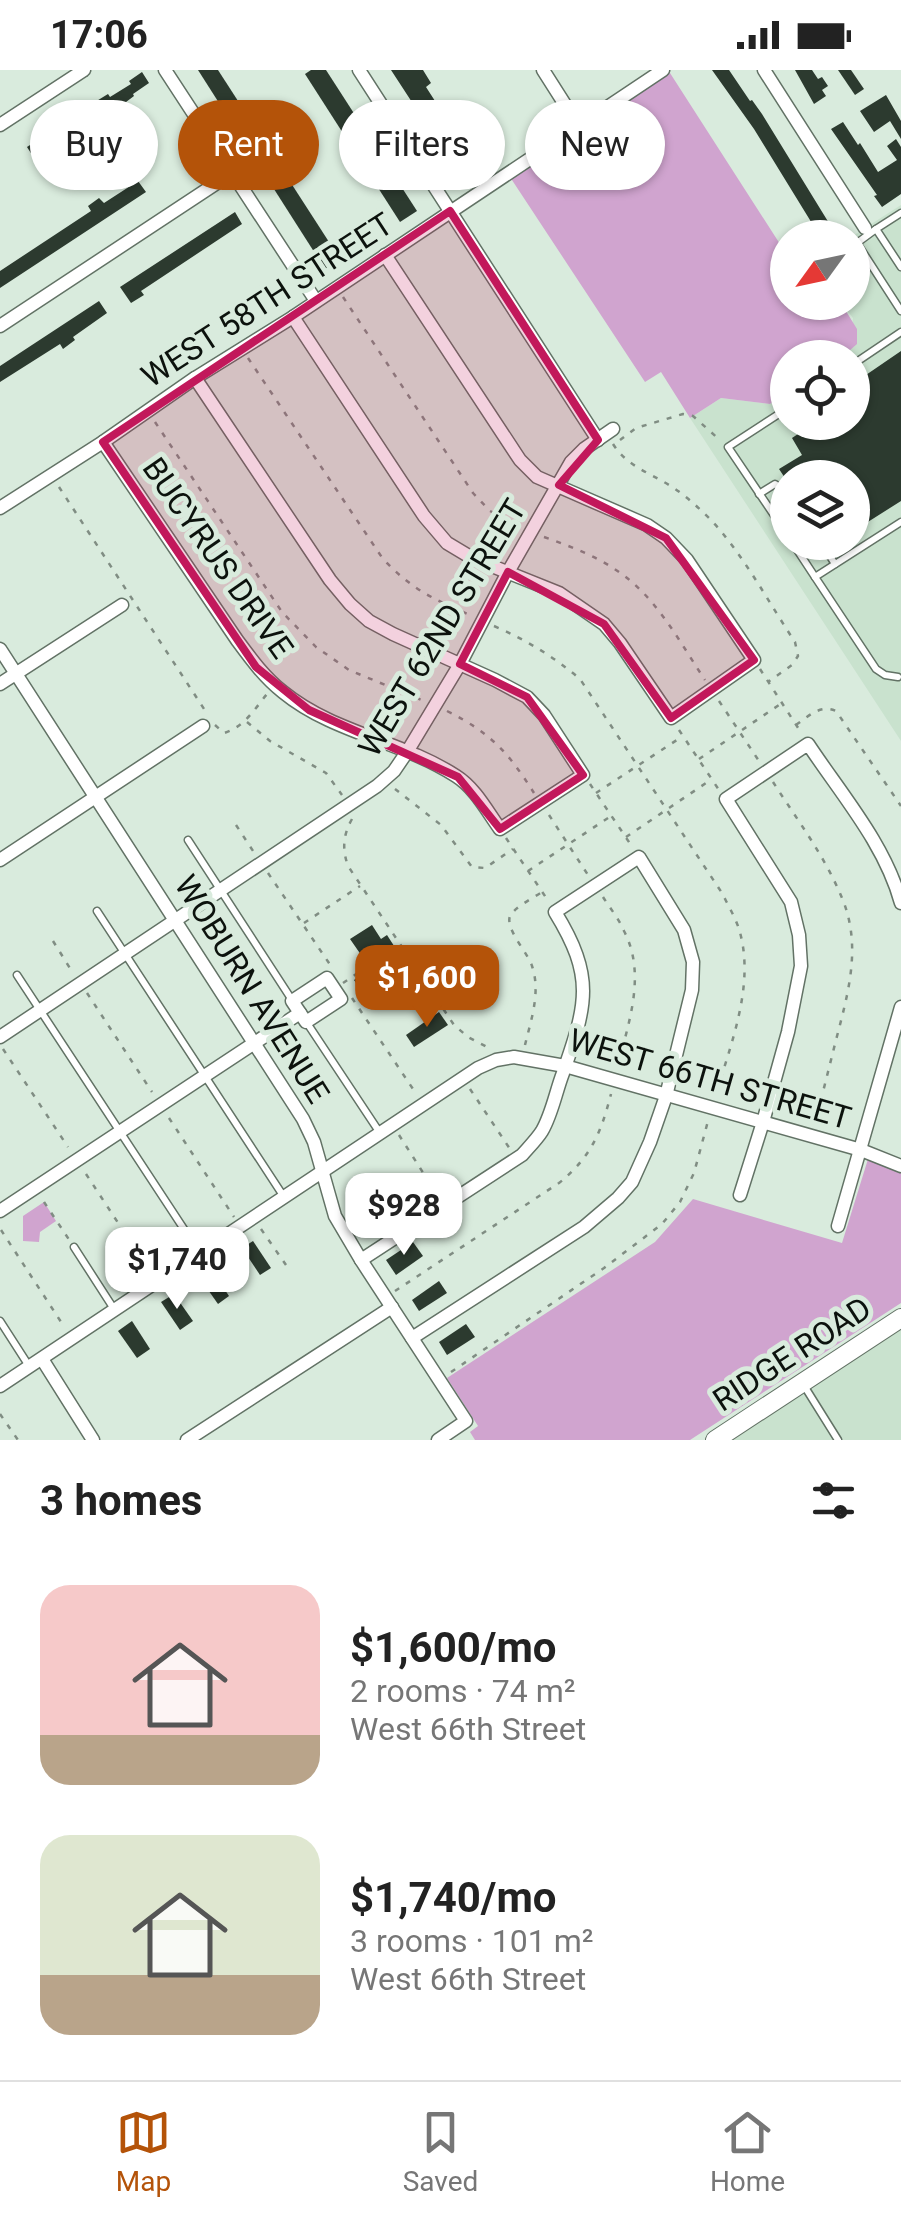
<!DOCTYPE html>
<meta charset="utf-8">
<style>
body{margin:0;font-family:Roboto,sans-serif;background:#f6f6f6;color:#222;height:100vh;display:flex;flex-direction:column;font-size:38px;white-space:nowrap}
*{box-sizing:border-box;margin:0}
p{font-size:32px;color:#767676}
.icon{flex:none;width:55px;height:55px;fill:none;stroke:currentColor;stroke-width:2;stroke-linecap:round;stroke-linejoin:round}
.map{position:relative;height:1370px;overflow:hidden}
.drawer{display:flex;flex-direction:column;background:#fff;flex:1}
.drawer>*{flex:none}
.top-card{position:absolute;left:30px;top:30px;width:842px;height:90px;display:flex;gap:20px}
.needle{width:65px;rotate:237deg}
.controls{position:absolute;left:770px;top:150px;display:grid;gap:20px}
.controls a{display:grid;place-items:center;width:100px;height:100px;border-radius:50%;background:#fff;box-shadow:0 2px 8px #0004;font-size:50px}
.price{position:absolute;translate:-50% -85px;padding:0 22px;border-radius:20px;background:#fff;color:#222;font-size:32px;line-height:65px;filter:drop-shadow(0 2px 5px #0008)}
.price::after{content:'';position:absolute;left:50%;top:60px;width:30px;height:22px;margin-left:-15px;background:inherit;clip-path:polygon(0 0,100% 0,50% 100%)}
.price.selected{background:#b45309;color:#fff}
ul{padding:0;list-style:none}
li{display:flex;align-items:center;gap:30px;height:250px;padding:0 40px}
li span{display:grid;place-items:center;flex:none;width:280px;height:200px;border-radius:30px;color:#555}
li>.icon{margin-inline-start:auto}
span .icon{width:120px;height:120px;fill:#fffc;stroke-width:1}
li b{font-size:42px}
h2{display:flex;justify-content:space-between;align-items:center;height:120px;padding:0 40px;font-size:42px}
.pill{padding:0 35px;border-radius:45px;background:#fff;box-shadow:0 2px 8px #0004;font-size:35px;line-height:90px}
.pill.selected{background:#b45309;color:#fff}
.status{display:flex;justify-content:space-between;align-items:center;height:70px;padding:0 50px;background:#fff;direction:ltr}
.status svg{height:28px;fill:currentColor}
.tabs{display:flex;justify-content:space-around;align-items:center;height:140px;border-top:2px solid #e0e0e0;background:#fff;font-size:28px;color:#767676}
.tabs a{display:grid;justify-items:center;gap:5px}
.tabs .selected{color:#b45309}
.map>svg:first-child{display:block}
.built{fill:#c9e2ce;fill-rule:evenodd}
.green{fill:#d0a4cf}
.building{fill:#2c3a2f}
.lines{fill:none;stroke-linecap:round;stroke-linejoin:round}
.lane-casing{stroke:#627265;stroke-width:9}
.street-casing{stroke:#627265;stroke-width:15}
.secondary-casing{stroke:#627265;stroke-width:20}
.path{stroke:#808d83;stroke-width:2.5;stroke-dasharray:5 8;stroke-linecap:butt}
.lane{stroke:#fff;stroke-width:6}
.street{stroke:#fff;stroke-width:12}
.secondary{stroke:#fff;stroke-width:18}
.marked{fill:#c2185b;fill-opacity:0.2;stroke:#c2185b;stroke-width:8;stroke-linejoin:round}
.labels{text-anchor:middle;stroke-width:10;stroke-linejoin:round;paint-order:stroke}
.street-label{font-size:32px;fill:#0c120d;stroke:#d9ebdd}
</style>
<div class="status"><b>17:06</b><svg viewBox="0 0 49 12"><path d="M0 12V9h3v3zM5 12V6h3v6zM10 12V3h3v9zM15 12V0h3v12zM26 1h20v11H26zM47 4h2v5h-2z"/></svg></div>
<div class="map">
<svg width="901" height="1370" viewBox="0 0 901 1370">
<rect width="100%" height="100%" fill="#d9ebdd"/>
<g class="built">
<path d="M901,135V671L690,348L721,328L770,334L787,322L788,352H852V288L842,287L849,283L853,248L841,233L852,232L851,167ZM788,408H852V472H788Z"/>
<path d="M901,1260V1370H729Z"/>
</g>
<g class="green">
<path d="M670,3L787,185L788,232L841,233L857,259V274L842,287L788,288L787,322L770,334L721,328L690,348L661,302L645,312L510,107Z"/>
<path d="M868,1089L899,1103L901,1098V1233L690,1370H475L470,1362L478,1356L447,1308L655,1172L693,1129L842,1173Z"/>
<path d="M44,1132L56,1151L40,1162L39,1172L23,1171V1146Z"/>
</g>
<g class="building">
<path d="M198,0H218L340,189L325,199Z"/>
<path d="M311,0H326L417,141L400,152L305,4Z"/>
<path d="M391,0H423L431,13L426,17L480,101L464,112Z"/>
<path d="M712,0H729L750,31L752,30L762,44L832,158L834,156L842,168H821L754,59Z"/>
<path d="M795,0H812L818,9L822,7L828,16L822,20L826,26L814,34Z"/>
<path d="M838,0H851L864,19L855,25Z"/>
<path d="M142,2L149,13L133,24L134,26L122,35L120,32L102,43L95,32L108,24L110,27L131,14L129,11Z"/>
<path d="M886,25L901,51V69L890,51L874,62L860,41Z"/>
<path d="M74,46L81,57L34,88L27,77Z"/>
<path d="M843,52L858,75L860,73L878,102L897,90L887,76L896,69L901,77V124L882,137L874,126L877,125L831,59Z"/>
<path d="M138,111L146,122L0,218V201L91,141L88,136L99,128L104,133Z"/>
<path d="M235,142L242,154L141,221L144,225L131,233L120,217Z"/>
<path d="M99,231L107,243L73,267L75,270L63,279L60,274L0,312V296Z"/>
<path d="M901,281V431L852,462V408H785L779,399L802,385L792,368L816,352H852V329L860,324L852,313V304L859,300L863,307Z"/>
<path d="M372,855L381,869L387,865L405,893L398,897L416,924L397,936L381,912L364,924L354,910L367,901L362,894L366,892L350,869Z"/>
<path d="M439,942L448,955L414,977L406,965Z"/>
<path d="M253,1171L271,1198L260,1205L242,1178Z"/>
<path d="M413,1172L423,1186L396,1205L386,1190Z"/>
<path d="M211,1199L229,1226L218,1234L199,1207Z"/>
<path d="M439,1211L447,1223L419,1241L412,1230Z"/>
<path d="M174,1224L193,1251L180,1260L161,1232Z"/>
<path d="M132,1251L150,1279L137,1288L118,1261Z"/>
<path d="M466,1254L475,1267L447,1285L439,1272Z"/>
</g>
<g class="lines">
<g class="lane-casing">
<g id="lane">
<path d="M901,143L876,159L901,197"/>
<path d="M876,159L857,173L901,241"/>
<path d="M852,295L901,262"/>
<path d="M788,338L728,377L788,466"/>
<path d="M759,424L775,414L788,422"/>
<path d="M792,472L815,507"/>
<path d="M821,472L835,494"/>
<path d="M898,607L885,605L876,599L815,507L901,452"/>
<path d="M188,770L292,930"/>
<path d="M97,841L284,1127"/>
<path d="M17,905L199,1182"/>
<path d="M307,953L380,1063"/>
<path d="M74,1177L114,1239"/>
<path d="M0,1251L29,1296"/>
<path d="M803,1314L838,1370"/>
</g>
</g>
<g class="street-casing">
<g id="street">
<path d="M165,0L316,231"/>
<path d="M359,0L598,370"/>
<path d="M543,0L578,55"/>
<path d="M764,0L865,158"/>
<path d="M0,55L84,0"/>
<path d="M293,247L424,446L447,473L472,488L559,523L604,554L620,573L671,648L754,590L687,490L666,468L647,455L537,407L520,390L385,185"/>
<path d="M0,256L232,103"/>
<path d="M103,372L237,570C251,589 264,607 283,622C333,663 402,671 456,706C475,718 487,741 500,759L583,705L544,645L527,627L495,610L393,564L369,551L350,534L330,510L195,308"/>
<path d="M0,438L103,372L195,308L293,247L663,0"/>
<path d="M0,579L303,1049L314,1072L335,1146L361,1190L466,1351L438,1370"/>
<path d="M0,614L122,535"/>
<path d="M0,790L203,656"/>
<path d="M327,908L341,929L306,952L292,931Z"/>
<path d="M0,967L377,716L394,701L407,682L460,594L508,502L571,392L584,379L613,359"/>
<path d="M740,1125L763,1052L788,962L801,896L799,865L791,832L726,729L808,674C841,724 885,774 901,833"/>
<path d="M0,1141L300,943"/>
<path d="M838,1156L901,937"/>
<path d="M361,1190L522,1085C529,1077 537,1069 542,1061C552,1044 556,1021 563,1003C587,934 595,907 555,842L639,787L684,860L693,892L692,920L666,1026L650,1072L632,1112L618,1128L584,1157L412,1268"/>
<path d="M42,1289L93,1370"/>
<path d="M0,1316L478,998L496,990L514,987L565,996L861,1080L901,1096"/>
<path d="M187,1370L392,1237"/>
</g>
</g>
<g class="secondary-casing">
<path id="secondary" d="M715,1370L901,1248"/>
</g>
<g class="path">
<path d="M343,227L473,423L490,441L518,456"/>
<path d="M248,288L383,489C413,520 431,528 470,545"/>
<path d="M155,352L282,542L316,577L349,600L424,631"/>
<path d="M620,370L636,358L683,344L693,346L721,371"/>
<path d="M613,374C627,396 648,402 669,415C684,424 698,437 711,450C743,484 769,533 795,572L798,586L792,595L768,612"/>
<path d="M59,417L208,645"/>
<path d="M544,467C569,476 594,485 616,500C656,526 679,571 705,610"/>
<path d="M494,556C526,570 553,586 580,609L722,823C728,835 735,847 739,859C756,915 730,975 715,1028"/>
<path d="M760,599L802,664"/>
<path d="M719,631L759,691"/>
<path d="M447,641C491,663 508,682 534,723"/>
<path d="M247,652L270,671L326,703L342,725"/>
<path d="M215,655L224,663C244,657 254,640 267,624"/>
<path d="M796,655C809,646 820,634 836,641L901,736"/>
<path d="M679,660L719,720"/>
<path d="M699,689L782,633"/>
<path d="M773,712C798,751 827,789 844,833C861,879 848,924 836,970C829,998 822,1026 815,1053"/>
<path d="M590,714L633,778"/>
<path d="M395,719L441,755L472,797L485,798L513,779"/>
<path d="M596,723L683,666"/>
<path d="M549,745L588,805"/>
<path d="M352,749C343,765 342,779 348,796L454,955L468,967L489,978"/>
<path d="M236,755L255,784"/>
<path d="M626,767L712,709"/>
<path d="M506,768L549,832"/>
<path d="M528,801L611,746"/>
<path d="M268,803L331,896"/>
<path d="M603,827C610,838 619,849 624,861C647,905 628,954 617,999"/>
<path d="M304,853L360,816"/>
<path d="M53,871L73,903"/>
<path d="M343,913L365,898"/>
<path d="M87,923L152,1022"/>
<path d="M352,928L417,1025"/>
<path d="M525,975C531,950 541,922 532,896C528,883 505,859 510,846C515,837 533,828 542,822"/>
<path d="M3,979L68,1077"/>
<path d="M470,1019L510,1079"/>
<path d="M169,1048L234,1147"/>
<path d="M399,1065L438,1126"/>
<path d="M86,1104L151,1203"/>
<path d="M44,1132L70,1171"/>
<path d="M261,1159L286,1195"/>
<path d="M1,1160L65,1258"/>
<path d="M395,1221L559,1113C591,1087 601,1063 611,1024"/>
<path d="M451,1302L604,1198L662,1154L680,1132L694,1103L708,1051"/>
<path d="M0,1344L18,1370"/>
</g>
<use href="#lane" class="lane"/>
<use href="#street" class="street"/>
<use href="#secondary" class="secondary"/>
</g>
<path class="marked" d="M450,141L598,370L559,415L666,468L754,590L671,648L604,554L508,502L460,594L527,627L583,705L500,759L458,707L309,640L256,597L103,372Z"/>
<g class="labels">
<g class="street-label">
<text transform="translate(267 230) rotate(-33)" y="11">WEST 58TH STREET</text>
<text transform="translate(218 488) rotate(55)" y="11">BUCYRUS DRIVE</text>
<text transform="translate(442 558) rotate(-59)" y="11">WEST 62ND STREET</text>
<text transform="translate(252 919) rotate(58)" y="11">WOBURN AVENUE</text>
<text transform="translate(710 1009) rotate(16)" y="11">WEST 66TH STREET</text>
<text transform="translate(792 1284) rotate(-33)" y="11">RIDGE ROAD</text>
</g>
</g>
</svg>
<div class="controls">
<a><svg class="needle" viewBox="-14 -14 28 28"><path d="M0-13l5 13h-10z" fill="#e53935"/><path d="M0 13l5-13h-10z" fill="#767676"/></svg></a>
<a><svg class="icon" aria-label="locate" viewBox="0 0 24 24"><circle cx="12" cy="12" r="6"/><path d="M12 2v4M12 18v4M2 12h4M18 12h4"/></svg></a>
<a><svg class="icon" aria-label="layers" viewBox="0 0 24 24"><path d="M12 4l9 5-9 5-9-5zM3 14l9 5 9-5"/></svg></a>
</div>
<b class="price selected" style="left:427px;top:960px">$1,600</b>
<b class="price" style="left:404px;top:1188px">$928</b>
<b class="price" style="left:177px;top:1242px">$1,740</b>
<div class="top-card">
<a class="pill">Buy</a>
<a class="pill selected">Rent</a>
<a class="pill">Filters</a>
<a class="pill">New</a>
</div>
</div>
<section class="drawer">
<h2>3 homes<svg class="icon" aria-label="filters" viewBox="0 0 24 24"><path d="M4 7h16M4 17h16"/><circle cx="9" cy="7" r="2"/><circle cx="15" cy="17" r="2"/></svg></h2>
<ul>
<li><span style="background:linear-gradient(#f6c9c9 75%,#b9a48a 0)"><svg class="icon" aria-label="home" viewBox="0 0 24 24"><path d="M3 11l9-7 9 7M6 9v11h12V9"/></svg></span><div><b>$1,600/mo</b><p>2 rooms · 74 m²</p><p>West 66th Street</p></div></li>
<li><span style="background:linear-gradient(#dfe7d0 70%,#b9a48a 0)"><svg class="icon" aria-label="home" viewBox="0 0 24 24"><path d="M3 11l9-7 9 7M6 9v11h12V9"/></svg></span><div><b>$1,740/mo</b><p>3 rooms · 101 m²</p><p>West 66th Street</p></div></li>
</ul>
</section>
<nav class="tabs">
<a class="selected"><svg class="icon" aria-label="map" viewBox="0 0 24 24"><path d="M3 6l6-2 6 2 6-2v14l-6 2-6-2-6 2zM9 4v14M15 6v14"/></svg>Map</a>
<a><svg class="icon" aria-label="saved" viewBox="0 0 24 24"><path d="M7 4h10v16l-5-4-5 4z"/></svg>Saved</a>
<a><svg class="icon" aria-label="home" viewBox="0 0 24 24"><path d="M3 11l9-7 9 7M6 9v11h12V9"/></svg>Home</a>
</nav>
